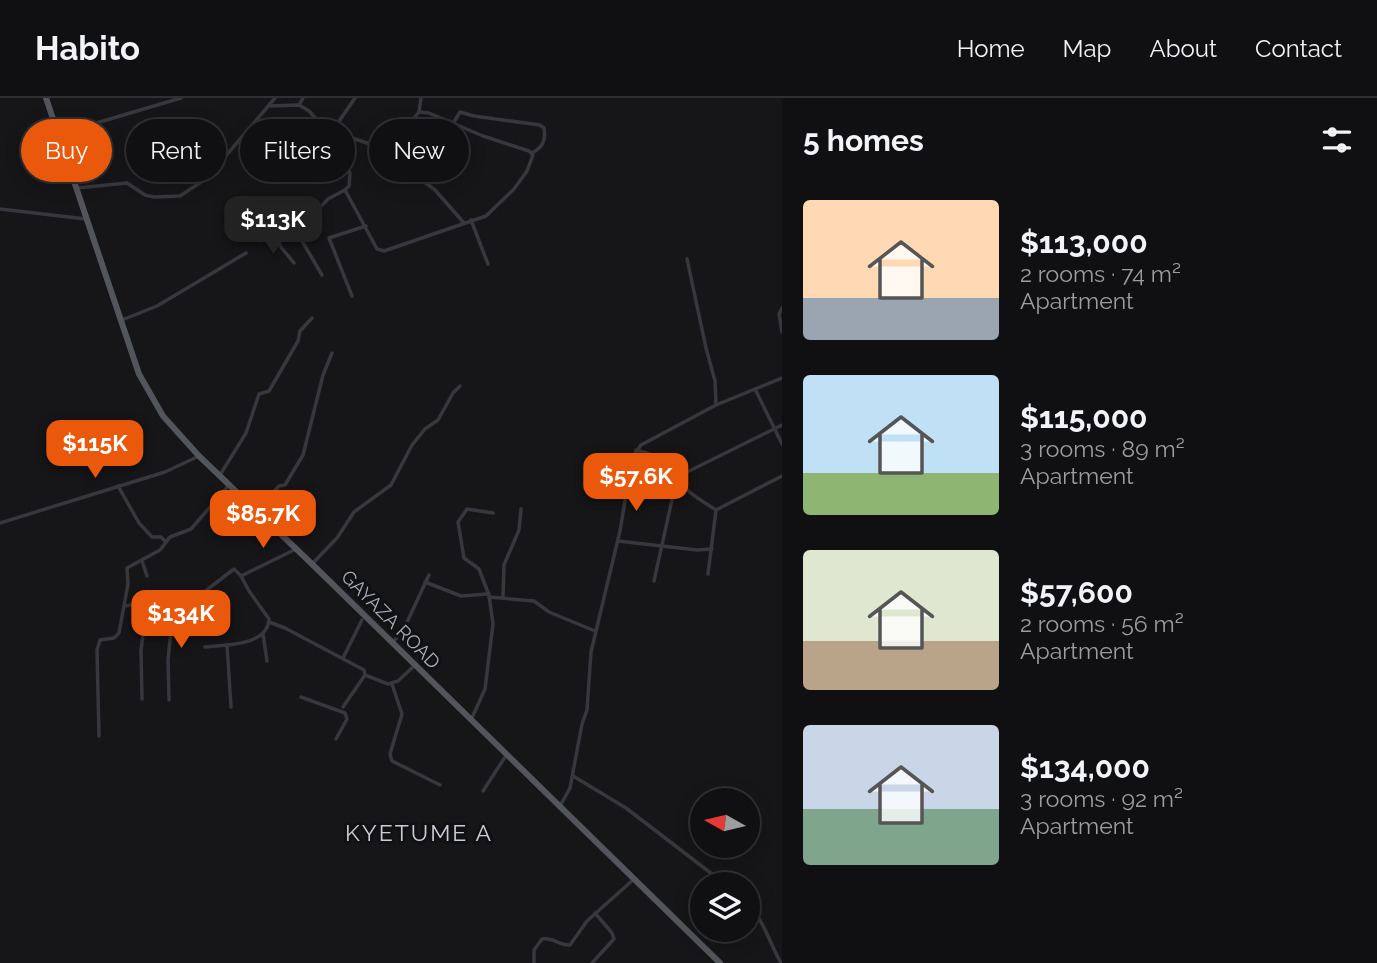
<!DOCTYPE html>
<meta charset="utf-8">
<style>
body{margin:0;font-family:Raleway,sans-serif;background:#19191b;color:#f1f3f6;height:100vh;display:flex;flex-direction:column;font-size:26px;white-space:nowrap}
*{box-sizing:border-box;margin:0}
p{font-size:23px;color:#9c9d9f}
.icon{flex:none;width:38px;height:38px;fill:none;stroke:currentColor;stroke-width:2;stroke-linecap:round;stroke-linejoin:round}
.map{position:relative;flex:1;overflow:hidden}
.side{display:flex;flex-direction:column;background:#101012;width:595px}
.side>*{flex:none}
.banner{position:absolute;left:21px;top:21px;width:654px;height:63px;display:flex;gap:14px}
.needle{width:46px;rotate:278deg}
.controls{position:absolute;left:690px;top:690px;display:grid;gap:14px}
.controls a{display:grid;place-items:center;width:70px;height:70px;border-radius:50%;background:#101012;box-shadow:0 4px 18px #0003,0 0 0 2px #303032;font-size:35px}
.price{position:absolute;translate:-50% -60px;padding:0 16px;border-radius:14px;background:#ea580c;color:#fff;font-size:23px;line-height:46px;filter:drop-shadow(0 2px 4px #0008)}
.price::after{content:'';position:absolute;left:50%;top:42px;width:21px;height:16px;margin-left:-10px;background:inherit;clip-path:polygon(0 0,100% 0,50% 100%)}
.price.active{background:#222;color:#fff}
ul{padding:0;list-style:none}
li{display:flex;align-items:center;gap:21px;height:175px;padding:0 21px}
li span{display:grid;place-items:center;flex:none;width:196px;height:140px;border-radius:7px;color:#555}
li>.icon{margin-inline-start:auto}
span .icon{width:84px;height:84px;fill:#fffc;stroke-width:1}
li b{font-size:30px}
h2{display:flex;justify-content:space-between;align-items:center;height:84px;padding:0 21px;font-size:30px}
.chip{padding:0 24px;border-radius:32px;background:#101012;box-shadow:0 4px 18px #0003,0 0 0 2px #303032;font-size:24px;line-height:63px}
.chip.active{background:#ea580c;color:#fff}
header{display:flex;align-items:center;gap:42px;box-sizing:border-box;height:98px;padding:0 35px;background:#101012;border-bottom:2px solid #303032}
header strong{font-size:33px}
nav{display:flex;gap:38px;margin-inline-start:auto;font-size:24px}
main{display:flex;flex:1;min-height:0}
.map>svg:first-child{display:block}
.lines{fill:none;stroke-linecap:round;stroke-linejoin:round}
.minor{stroke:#37383d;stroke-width:3.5}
.primary{stroke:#53555c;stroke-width:6}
.labels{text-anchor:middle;stroke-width:6;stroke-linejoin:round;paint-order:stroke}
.street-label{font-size:19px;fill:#a8aeb7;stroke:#111113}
.quarter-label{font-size:23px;letter-spacing:2px;fill:#c9cdd4;stroke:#111113}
</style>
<header>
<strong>Habito</strong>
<nav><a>Home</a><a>Map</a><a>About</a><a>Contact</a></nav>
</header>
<main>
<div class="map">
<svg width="782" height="865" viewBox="0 0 782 865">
<rect width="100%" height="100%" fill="#161618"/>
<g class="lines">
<g class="minor">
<path d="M299,7L303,0"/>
<path d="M454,24L460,14L474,18L540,27L544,30C546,42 543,49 532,55"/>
<path d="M328,32L385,51L392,58C409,60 405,42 405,31L419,14L421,0"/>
<path d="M333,32L355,0"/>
<path d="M59,36L181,0"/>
<path d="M286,52L298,63L306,59L329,73L348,70"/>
<path d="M418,79L435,92L464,125"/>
<path d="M77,90L127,85L145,97L154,99L180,98L207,80L275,0"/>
<path d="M345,92L377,151L384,153L486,118L514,91L527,73L533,57L529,53L483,38L429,15L419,14"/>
<path d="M0,111L86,121"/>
<path d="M258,113L272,134L279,139L282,138L308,122L328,101L345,92L349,88L350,76L341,49L309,13L299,7L269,8"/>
<path d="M471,122L488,166"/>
<path d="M295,131L322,177"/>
<path d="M279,139L280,148L294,165"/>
<path d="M352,198L329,140L366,128"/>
<path d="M782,210L779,216L782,234"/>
<path d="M122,222L157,208L246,155"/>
<path d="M756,293L782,346"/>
<path d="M716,307L782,280"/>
<path d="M636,352L671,362C675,368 674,372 677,378C683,393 704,404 716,412"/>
<path d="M220,377L246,335L259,296L269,293L298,243L300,233L312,220"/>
<path d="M118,388L139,425L152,439H161L166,444"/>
<path d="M257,412L279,388L285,387L303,357L323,277L332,255"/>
<path d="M0,425L165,374L199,358"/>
<path d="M618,443L697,452L712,451"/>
<path d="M142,463L147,478"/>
<path d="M312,466L337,440L354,414L391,387L412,347L425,331L438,322L453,295L460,288"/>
<path d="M708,476L716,412L782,378"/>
<path d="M241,478L296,451"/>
<path d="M654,483L677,379L782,327"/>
<path d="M425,484L461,498L487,496"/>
<path d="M489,499L534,503L549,514L595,533"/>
<path d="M503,500L504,467L519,432L521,411"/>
<path d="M124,508L199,498L234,471L241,478L249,493L269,521C268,548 225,547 205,549"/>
<path d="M269,524L285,530L364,572L365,577L388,586L398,583L415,567"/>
<path d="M263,536L267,563"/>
<path d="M393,545L408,522L429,477"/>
<path d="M227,547L231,609"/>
<path d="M343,560L362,522"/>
<path d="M392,586L402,616L390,656L392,663L440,687"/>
<path d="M301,599L345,615L347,621L336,641"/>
<path d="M142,601L141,552L147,506"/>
<path d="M169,602L168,562L174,502"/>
<path d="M343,609L365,577"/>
<path d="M471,622L485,591L493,526L489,497L479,471L464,460L458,424L467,411L493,415"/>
<path d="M99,638L97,552L100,542L114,540L119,535L128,486L127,470L160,452L170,439L191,431L230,386"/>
<path d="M573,678L626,710L725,786"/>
<path d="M483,693L507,656"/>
<path d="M560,708L570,690L582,626L587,612L591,554L620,433L632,360L641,347L716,307L715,283L706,250L687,161"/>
<path d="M747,805C764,822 769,844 781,865"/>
<path d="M534,865V852L542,841C553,839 560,848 570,847L587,823L634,781"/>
<path d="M592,865L614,841L612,835L595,815"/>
</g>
<path class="primary" d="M46,0L139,276L163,318L199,358L312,466L720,865"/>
</g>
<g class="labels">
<g class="street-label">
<text transform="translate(391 521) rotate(45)" y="7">GAYAZA ROAD</text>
</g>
<g class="quarter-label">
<text x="419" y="743">KYETUME A</text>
</g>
</g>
</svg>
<div class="controls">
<a><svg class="needle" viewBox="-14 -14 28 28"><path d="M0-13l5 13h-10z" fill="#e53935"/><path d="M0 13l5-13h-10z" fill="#9c9d9f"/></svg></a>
<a><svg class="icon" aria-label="layers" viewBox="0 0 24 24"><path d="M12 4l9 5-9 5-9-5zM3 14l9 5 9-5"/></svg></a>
</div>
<b class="price active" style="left:273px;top:158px">$113K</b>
<b class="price" style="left:95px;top:382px">$115K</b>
<b class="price" style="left:636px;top:415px">$57.6K</b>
<b class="price" style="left:263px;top:452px">$85.7K</b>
<b class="price" style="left:181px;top:552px">$134K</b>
<div class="banner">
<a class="chip active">Buy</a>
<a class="chip">Rent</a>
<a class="chip">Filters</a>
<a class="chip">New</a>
</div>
</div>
<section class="side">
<h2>5 homes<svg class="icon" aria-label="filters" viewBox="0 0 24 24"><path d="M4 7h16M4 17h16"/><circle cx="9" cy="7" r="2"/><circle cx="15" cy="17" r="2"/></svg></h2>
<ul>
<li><span style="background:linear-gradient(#ffd9b3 70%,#9aa5b1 0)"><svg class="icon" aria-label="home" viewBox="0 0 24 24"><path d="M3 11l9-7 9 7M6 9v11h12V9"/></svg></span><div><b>$113,000</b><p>2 rooms · 74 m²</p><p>Apartment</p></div></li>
<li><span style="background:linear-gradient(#bfe0f5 70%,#8fb573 0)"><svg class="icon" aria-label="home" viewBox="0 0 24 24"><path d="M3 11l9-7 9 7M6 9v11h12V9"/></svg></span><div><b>$115,000</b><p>3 rooms · 89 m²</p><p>Apartment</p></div></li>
<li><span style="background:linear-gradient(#dfe7d0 65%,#b9a48a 0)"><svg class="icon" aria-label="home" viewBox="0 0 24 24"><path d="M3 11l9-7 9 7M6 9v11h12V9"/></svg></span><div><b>$57,600</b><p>2 rooms · 56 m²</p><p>Apartment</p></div></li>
<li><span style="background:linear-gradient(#c9d6e8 60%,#7fa58c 0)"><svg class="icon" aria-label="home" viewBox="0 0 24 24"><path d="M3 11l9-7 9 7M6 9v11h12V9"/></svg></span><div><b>$134,000</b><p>3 rooms · 92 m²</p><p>Apartment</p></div></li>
</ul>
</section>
</main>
